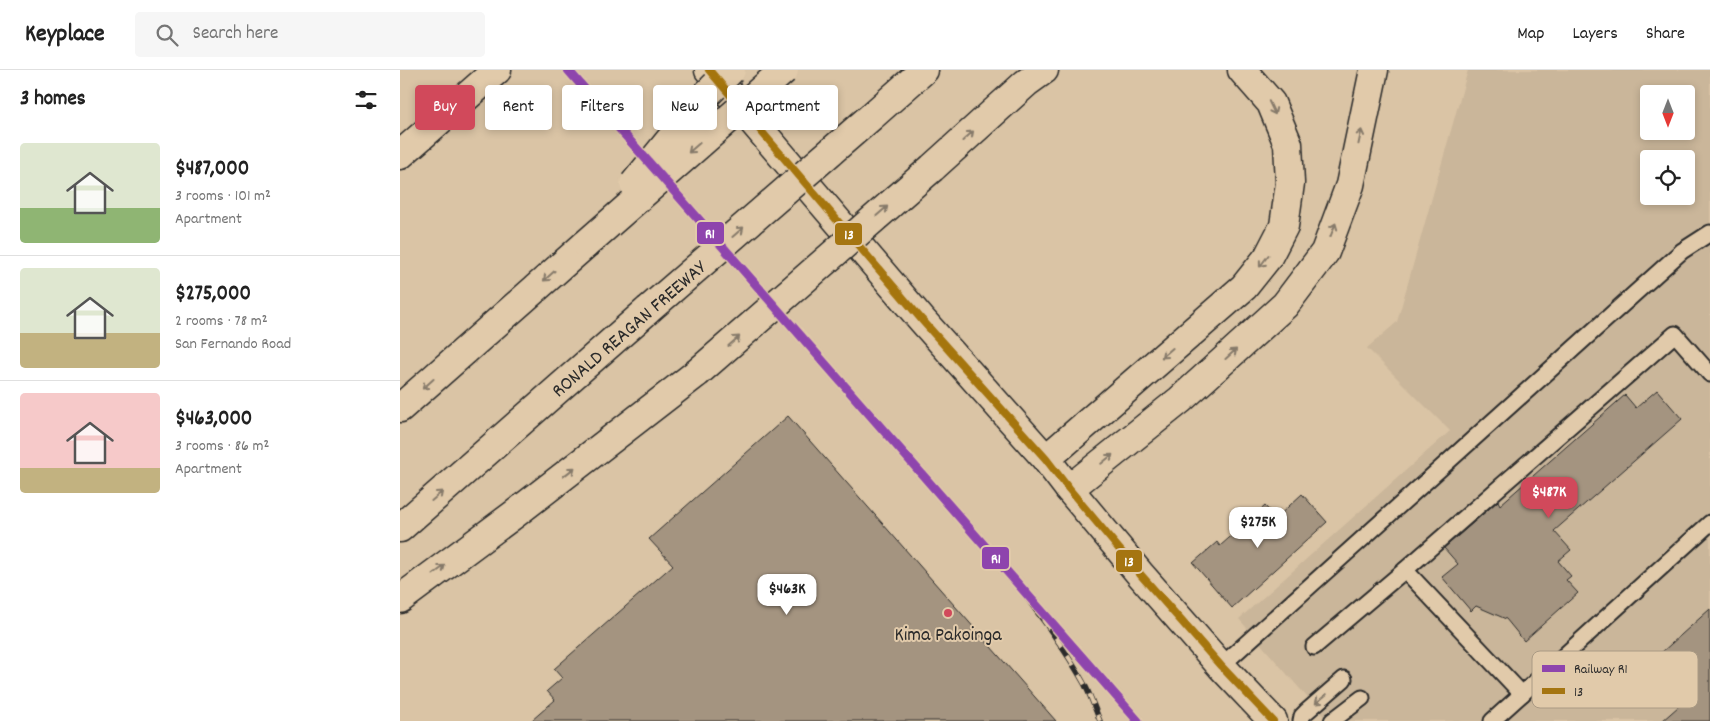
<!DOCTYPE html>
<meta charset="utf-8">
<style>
body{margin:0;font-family:Dekko,sans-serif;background:#f6f6f6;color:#222;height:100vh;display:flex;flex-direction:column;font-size:19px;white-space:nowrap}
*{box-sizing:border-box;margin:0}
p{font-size:16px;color:#767676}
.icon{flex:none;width:28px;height:28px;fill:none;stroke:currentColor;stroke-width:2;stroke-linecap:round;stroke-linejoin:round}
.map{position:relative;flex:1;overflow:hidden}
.sheet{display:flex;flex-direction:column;background:#fff;width:400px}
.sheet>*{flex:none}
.guide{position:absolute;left:15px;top:15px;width:475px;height:45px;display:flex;gap:10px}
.needle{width:32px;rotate:180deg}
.controls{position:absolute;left:1240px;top:15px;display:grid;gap:10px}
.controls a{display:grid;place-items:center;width:55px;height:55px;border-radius:5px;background:#fff;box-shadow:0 2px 8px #0003;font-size:25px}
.price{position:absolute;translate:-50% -42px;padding:0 11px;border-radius:10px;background:#fff;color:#222;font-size:16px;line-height:32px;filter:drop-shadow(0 1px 2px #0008)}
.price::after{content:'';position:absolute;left:50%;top:30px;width:15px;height:11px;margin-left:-8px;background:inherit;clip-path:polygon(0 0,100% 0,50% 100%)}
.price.active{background:#d1495b;color:#fff}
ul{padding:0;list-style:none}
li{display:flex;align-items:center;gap:15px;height:125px;padding:0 20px}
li+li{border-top:1px solid #e0e0e0}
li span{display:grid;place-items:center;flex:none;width:140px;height:100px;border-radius:5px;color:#555}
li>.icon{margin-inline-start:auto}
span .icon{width:60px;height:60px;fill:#fffc;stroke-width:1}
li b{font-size:21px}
h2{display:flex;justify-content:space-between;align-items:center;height:60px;padding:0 20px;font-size:21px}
.pill{padding:0 18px;border-radius:5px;background:#fff;box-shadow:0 2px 8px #0003;font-size:18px;line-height:45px}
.pill.active{background:#d1495b;color:#fff}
header{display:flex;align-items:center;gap:30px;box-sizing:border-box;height:70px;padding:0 25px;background:#fff;border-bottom:1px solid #e0e0e0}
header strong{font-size:24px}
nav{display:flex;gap:28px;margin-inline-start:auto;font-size:18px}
.search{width:350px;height:45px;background:#f6f6f6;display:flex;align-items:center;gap:12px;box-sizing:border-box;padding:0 18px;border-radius:5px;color:#767676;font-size:19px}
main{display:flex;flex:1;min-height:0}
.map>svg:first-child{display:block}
.built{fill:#cab69a;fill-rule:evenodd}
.building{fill:#a49480;stroke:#2b2b2b}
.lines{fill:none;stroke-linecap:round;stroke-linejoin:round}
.lane-casing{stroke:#2b2b2b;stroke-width:19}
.secondary-casing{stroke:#2b2b2b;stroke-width:31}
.primary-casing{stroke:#2b2b2b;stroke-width:31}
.highway-casing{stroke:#2b2b2b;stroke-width:31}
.lane{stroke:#e1caaa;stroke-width:15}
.secondary{stroke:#e1caaa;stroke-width:28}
.primary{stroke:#e1caaa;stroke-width:28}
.highway{stroke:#e1caaa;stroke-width:28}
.rail-casing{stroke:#2b2b2b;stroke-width:5.5}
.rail{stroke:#e1caaa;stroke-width:4;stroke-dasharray:11;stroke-linecap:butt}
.highway-bridge-casing{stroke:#2b2b2b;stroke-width:31;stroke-linecap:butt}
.highway-bridge{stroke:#e1caaa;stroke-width:28}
.bus-1-casing{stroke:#e1caaa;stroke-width:11}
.bus-1{stroke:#a57511;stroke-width:8}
.rail-1-casing{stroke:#e1caaa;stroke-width:12}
.rail-1{stroke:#8e44ad;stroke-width:9}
.oneway{stroke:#867a6a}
.poi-dot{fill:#d1495b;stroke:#e1caaa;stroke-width:2}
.labels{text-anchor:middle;stroke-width:4;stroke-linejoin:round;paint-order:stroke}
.street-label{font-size:20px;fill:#2b2b2b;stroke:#e1caaa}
.poi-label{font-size:20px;fill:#2b2b2b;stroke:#e1caaa}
.key{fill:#e1caaa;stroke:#aa9a84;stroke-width:1}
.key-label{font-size:14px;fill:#2b2b2b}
.line-badge{stroke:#e1caaa;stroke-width:2}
.badge-label{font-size:14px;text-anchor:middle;font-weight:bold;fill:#fff}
</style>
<header>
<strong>Keyplace</strong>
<div class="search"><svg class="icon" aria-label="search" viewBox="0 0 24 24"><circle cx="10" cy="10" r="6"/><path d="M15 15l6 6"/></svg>Search here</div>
<nav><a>Map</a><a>Layers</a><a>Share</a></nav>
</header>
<main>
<section class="sheet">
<h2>3 homes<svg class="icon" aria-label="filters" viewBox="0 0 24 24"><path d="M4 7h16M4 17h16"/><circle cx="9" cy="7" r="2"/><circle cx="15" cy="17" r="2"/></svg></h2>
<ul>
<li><span style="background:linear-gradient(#dfe7d0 65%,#8fb573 0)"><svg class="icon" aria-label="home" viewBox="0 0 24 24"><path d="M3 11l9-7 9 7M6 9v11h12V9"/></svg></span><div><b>$487,000</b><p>3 rooms · 101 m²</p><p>Apartment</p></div></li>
<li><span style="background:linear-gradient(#dfe7d0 65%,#c2b280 0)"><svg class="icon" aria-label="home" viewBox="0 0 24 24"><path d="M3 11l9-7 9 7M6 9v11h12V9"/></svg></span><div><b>$275,000</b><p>2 rooms · 78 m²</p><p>San Fernando Road</p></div></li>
<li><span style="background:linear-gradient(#f6c9c9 75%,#c2b280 0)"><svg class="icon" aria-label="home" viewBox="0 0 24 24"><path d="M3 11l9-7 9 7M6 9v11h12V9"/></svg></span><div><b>$463,000</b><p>3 rooms · 86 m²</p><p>Apartment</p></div></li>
</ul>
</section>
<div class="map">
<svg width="1310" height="651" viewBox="0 0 1310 651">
<rect width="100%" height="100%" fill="#dac4a5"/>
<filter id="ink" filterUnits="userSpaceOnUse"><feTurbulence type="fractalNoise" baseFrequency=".02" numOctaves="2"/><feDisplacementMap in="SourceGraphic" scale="10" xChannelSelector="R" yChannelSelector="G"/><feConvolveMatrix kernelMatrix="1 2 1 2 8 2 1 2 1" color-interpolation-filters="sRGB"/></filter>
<g filter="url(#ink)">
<path class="built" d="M1068,0H1310V651H928L839,549L1050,361L967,278L997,252ZM1249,24H1286V61H1249ZM1249,89H1286V126H1249Z"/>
<g class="building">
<path d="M1257,320L1282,349L1154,461L1171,480L1158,491L1171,506L1166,510L1178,523L1124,571L1106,549L1076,536L1071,541L1042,507L1058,494L1044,478L1098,431L1100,435L1225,325L1236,338Z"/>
<path d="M388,346L656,651H131L155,630L147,621L162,608L154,599L273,495L249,469Z"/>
<path d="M902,424L927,452L832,538L793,493L817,472L820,476L865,436L876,448Z"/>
<path d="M1310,539V651H1262L1287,629L1252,591Z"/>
</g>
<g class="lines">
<g class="lane-casing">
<g id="lane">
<path d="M1005,500L1275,264L1310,304"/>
<path d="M914,577L1005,500L1122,624L1092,651"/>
<path d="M821,596L1282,181L1310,163"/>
<path d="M1122,624L1310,453"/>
<path d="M901,651L902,646L906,642L944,609"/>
<path d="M932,651L962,628"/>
</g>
</g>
<g class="secondary-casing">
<path id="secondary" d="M0,85L97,0"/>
</g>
<g class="primary-casing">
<path id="primary" d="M309,0L522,250L646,389L669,419L740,504L821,596L873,651"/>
</g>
<g class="highway-casing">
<g id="highway">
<path d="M472,46L524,0"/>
<path d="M532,98L626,13L644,0"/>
<path d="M0,338L186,174"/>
<path d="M646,389L844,217L868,187L884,156L890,113L888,74L871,33L842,0"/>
<path d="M669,419L780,330L885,235L925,182L950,115L974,0"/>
<path d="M0,458L248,240"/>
<path d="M0,529L116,443L297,303"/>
</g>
</g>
<use href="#lane" class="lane"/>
<use href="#secondary" class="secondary"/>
<use href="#primary" class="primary"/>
<use href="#highway" class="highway"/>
<g class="rail-casing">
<path id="rail" d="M603,497C632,535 662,573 685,615C691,627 695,639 700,651"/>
</g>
<use href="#rail" class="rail"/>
<g class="highway-bridge-casing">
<g id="highway-bridge">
<path d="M234,114L308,23L331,0"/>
<path d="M186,174L384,0"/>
<path d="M248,240L472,46"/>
<path d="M297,303L532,98"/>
</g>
</g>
<use href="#highway-bridge" class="highway-bridge"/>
<g class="bus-1-casing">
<path id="bus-1" d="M309,0L522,250L646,389L669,419L740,504L821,596L873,651"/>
</g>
<use href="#bus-1" class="bus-1"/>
<g class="rail-1-casing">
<path id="rail-1" d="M168,0L738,651"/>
</g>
<use href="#rail-1" class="rail-1"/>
</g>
<defs><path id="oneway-shaft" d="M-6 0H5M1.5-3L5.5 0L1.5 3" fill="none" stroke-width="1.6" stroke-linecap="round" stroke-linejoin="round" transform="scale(1.25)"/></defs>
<g class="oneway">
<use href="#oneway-shaft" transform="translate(872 38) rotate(65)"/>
<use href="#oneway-shaft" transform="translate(568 66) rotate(-42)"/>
<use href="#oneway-shaft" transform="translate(960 67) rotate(-78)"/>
<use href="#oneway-shaft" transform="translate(294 78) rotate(139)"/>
<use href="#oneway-shaft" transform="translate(482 141) rotate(-41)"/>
<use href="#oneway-shaft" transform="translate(933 160) rotate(-69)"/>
<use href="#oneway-shaft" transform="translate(338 162) rotate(-41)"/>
<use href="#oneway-shaft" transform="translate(864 191) rotate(127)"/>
<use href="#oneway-shaft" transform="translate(149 206) rotate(138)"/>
<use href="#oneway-shaft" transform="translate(334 271) rotate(-41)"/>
<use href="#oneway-shaft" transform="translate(767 283) rotate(139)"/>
<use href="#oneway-shaft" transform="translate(831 284) rotate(-42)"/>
<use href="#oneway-shaft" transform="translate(28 314) rotate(138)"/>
<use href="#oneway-shaft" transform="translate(707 389) rotate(-39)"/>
<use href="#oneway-shaft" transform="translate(169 402) rotate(-38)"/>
<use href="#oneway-shaft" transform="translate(37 426) rotate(-41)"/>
<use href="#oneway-shaft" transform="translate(39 500) rotate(-37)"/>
<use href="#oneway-shaft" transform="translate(921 629) rotate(140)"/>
</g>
</g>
<circle class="poi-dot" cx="548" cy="543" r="5"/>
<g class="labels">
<g class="street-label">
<text transform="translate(228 258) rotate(-41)" y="7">RONALD REAGAN FREEWAY</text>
</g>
<g class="poi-label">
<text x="548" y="570">Kima Pakoinga</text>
</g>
</g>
<rect x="1132" y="581" width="166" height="57" rx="8" class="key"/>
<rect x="1142" y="595" width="23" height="7" fill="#8e44ad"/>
<rect x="1142" y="618" width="23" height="6" fill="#a57511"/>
<g class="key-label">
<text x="1174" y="603">Railway R1</text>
<text x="1174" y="626">13</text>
</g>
<g class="line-badge">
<rect x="296" y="151" width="29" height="24" rx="5" fill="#8e44ad"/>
<rect x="434" y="152" width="29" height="24" rx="5" fill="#a57511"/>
<rect x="581" y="476" width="29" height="24" rx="5" fill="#8e44ad"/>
<rect x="715" y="479" width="28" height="24" rx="5" fill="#a57511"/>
</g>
<g class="badge-label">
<text x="310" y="168">R1</text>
<text x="449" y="169">13</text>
<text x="596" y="493">R1</text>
<text x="729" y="496">13</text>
</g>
</svg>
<div class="controls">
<a><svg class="needle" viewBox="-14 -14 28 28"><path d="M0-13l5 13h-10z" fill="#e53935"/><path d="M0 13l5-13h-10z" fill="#767676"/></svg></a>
<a><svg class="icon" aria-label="locate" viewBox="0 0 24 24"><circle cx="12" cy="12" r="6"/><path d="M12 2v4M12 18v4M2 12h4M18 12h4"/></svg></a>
</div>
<b class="price active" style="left:1149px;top:449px">$487K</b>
<b class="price" style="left:858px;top:479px">$275K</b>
<b class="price" style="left:387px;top:546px">$463K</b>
<div class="guide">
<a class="pill active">Buy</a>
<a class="pill">Rent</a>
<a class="pill">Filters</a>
<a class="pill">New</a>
<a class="pill">Apartment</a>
</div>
</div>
</main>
